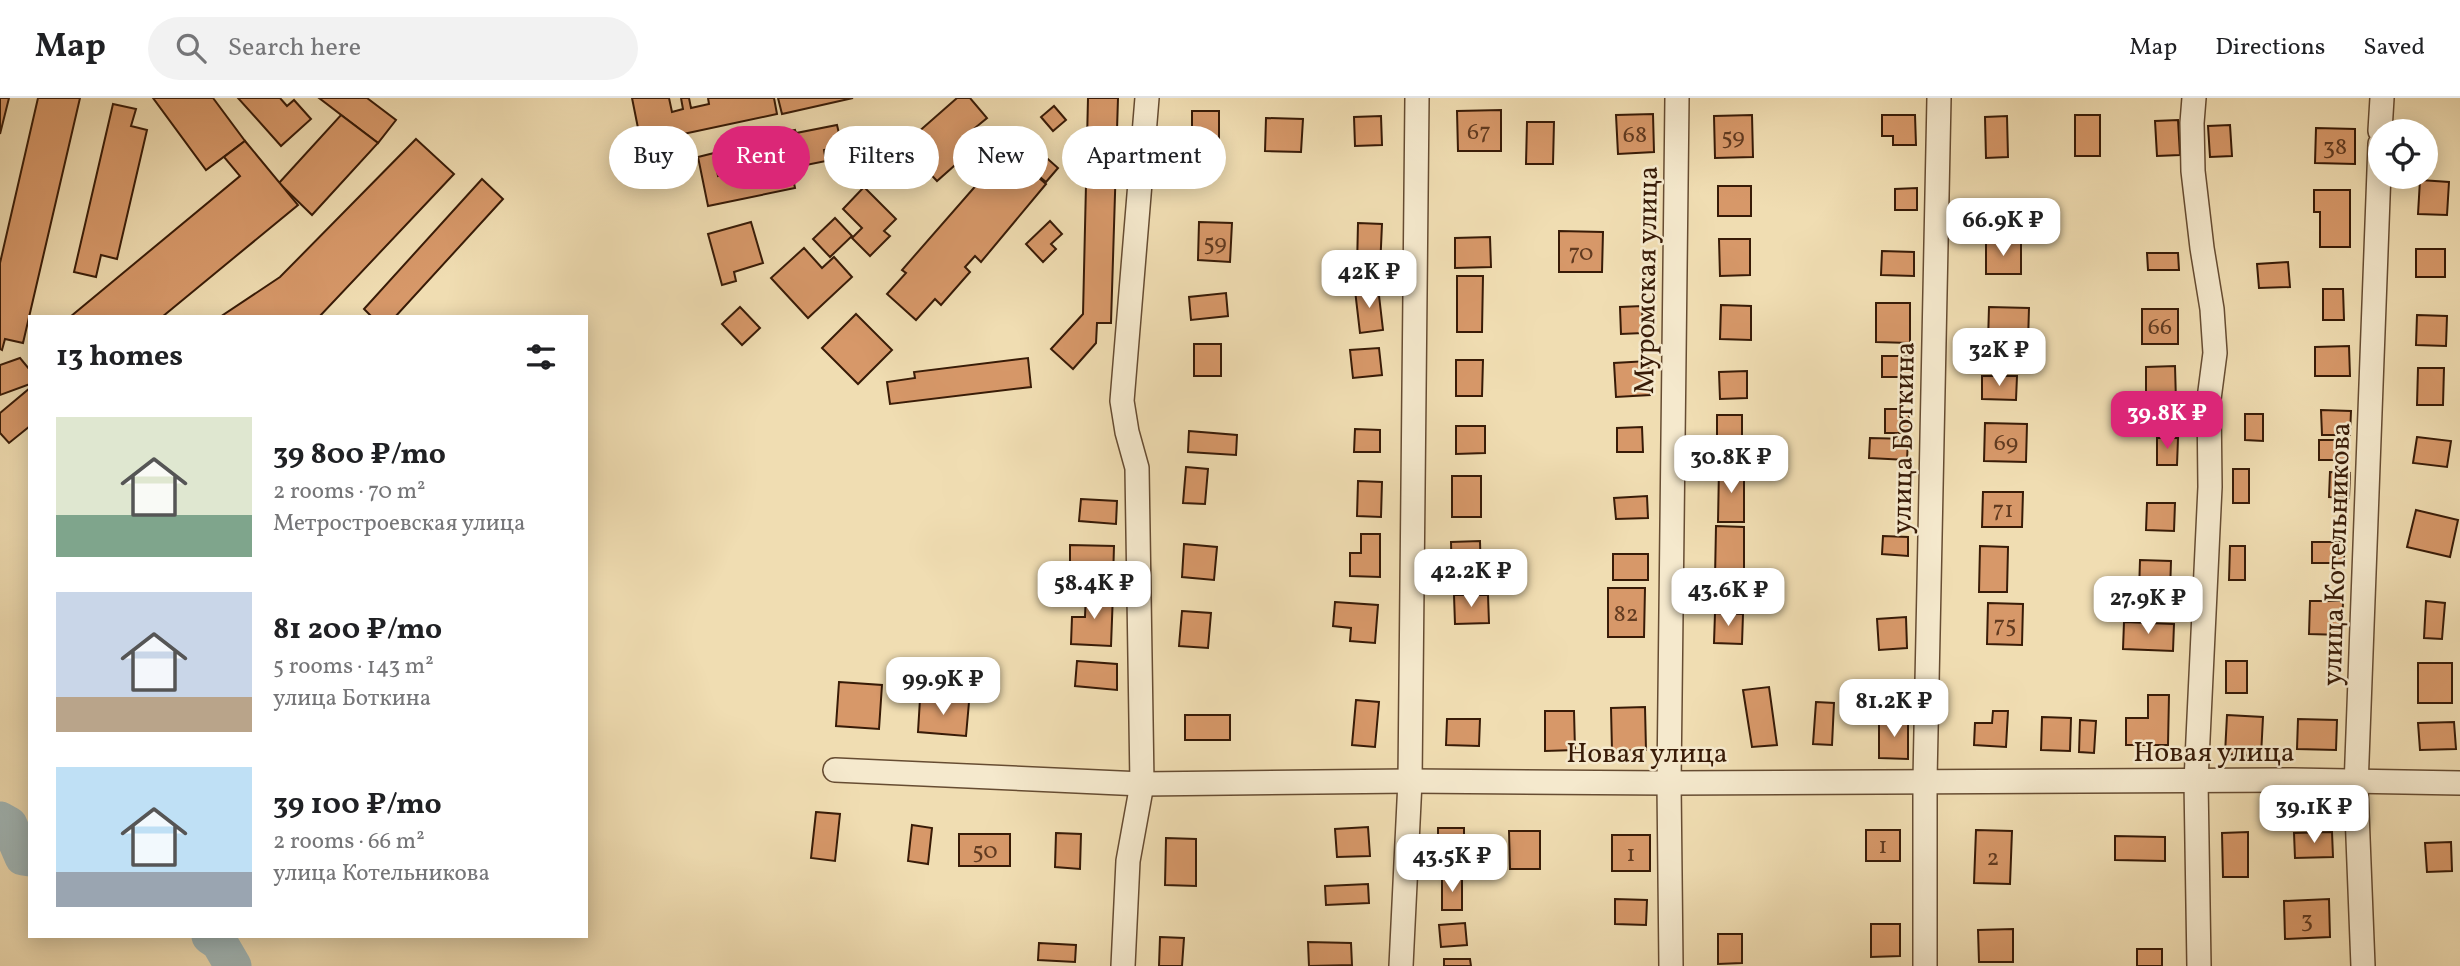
<!DOCTYPE html>
<meta charset="utf-8">
<style>
body{margin:0;font-family:Vollkorn,serif;background:#f2f2f2;color:#202124;height:100vh;display:flex;flex-direction:column;font-size:26px;white-space:nowrap}
*{box-sizing:border-box;margin:0}
p{font-size:23px;color:#757577}
.icon{flex:none;width:38px;height:38px;fill:none;stroke:currentColor;stroke-width:2;stroke-linecap:round;stroke-linejoin:round}
.map{position:relative;flex:1;overflow:hidden}
.details{position:absolute;left:28px;top:217px;width:560px;height:623px;display:flex;flex-direction:column;background:#fff;border-radius:0px;box-shadow:0 4px 18px #0003}
.details>*{flex:none}
.top-card{position:absolute;left:609px;top:28px;width:665px;height:63px;display:flex;gap:14px}
.tools{position:absolute;left:2368px;top:21px;display:grid;gap:14px}
.tools a{display:grid;place-items:center;width:70px;height:70px;border-radius:50%;background:#fff;box-shadow:0 4px 18px #0003;font-size:35px}
.price{position:absolute;translate:-50% -60px;padding:0 16px;border-radius:14px;background:#fff;color:#222;font-size:23px;line-height:46px;filter:drop-shadow(0 2px 4px #0008)}
.price::after{content:'';position:absolute;left:50%;top:42px;width:21px;height:16px;margin-left:-10px;background:inherit;clip-path:polygon(0 0,100% 0,50% 100%)}
.price.on{background:#db2777;color:#fff}
ul{padding:0;list-style:none}
li{display:flex;align-items:center;gap:21px;height:175px;padding:0 28px}
li span{display:grid;place-items:center;flex:none;width:196px;height:140px;border-radius:0px;color:#555}
li>.icon{margin-inline-start:auto}
span .icon{width:84px;height:84px;fill:#fffc;stroke-width:1}
li b{font-size:30px}
h2{display:flex;justify-content:space-between;align-items:center;height:84px;padding:0 28px;font-size:30px}
.pill{padding:0 24px;border-radius:32px;background:#fff;box-shadow:0 4px 18px #0003;font-size:24px;line-height:63px}
.pill.on{background:#db2777;color:#fff}
header{display:flex;align-items:center;gap:42px;box-sizing:border-box;height:98px;padding:0 35px;background:#fff;border-bottom:2px solid #e0e0e0}
header strong{font-size:33px}
nav{display:flex;gap:38px;margin-inline-start:auto;font-size:24px}
.search{width:490px;height:63px;background:#f2f2f2;display:flex;align-items:center;gap:18px;box-sizing:border-box;padding:0 24px;border-radius:38px;color:#757577;font-size:26px}
.map>svg:first-child{display:block}
.lines{fill:none;stroke-linecap:round;stroke-linejoin:round}
.river{stroke:#a1b8b9;stroke-width:37}
.building{fill:#d79869;stroke:#381b07;stroke-width:2}
.minor-casing{stroke:#664c32;stroke-width:26}
.minor{stroke:#f5e9cd;stroke-width:23}
.labels{text-anchor:middle;stroke-width:5;stroke-linejoin:round;paint-order:stroke}
.number-label{font-size:24px;fill:#603a20}
.street-label{font-size:28px;fill:#381b07;stroke:#f5e9cd}
</style>
<header>
<strong>Map</strong>
<div class="search"><svg class="icon" aria-label="search" viewBox="0 0 24 24"><circle cx="10" cy="10" r="6"/><path d="M15 15l6 6"/></svg>Search here</div>
<nav><a>Map</a><a>Directions</a><a>Saved</a></nav>
</header>
<div class="map">
<svg width="2460" height="868" viewBox="0 0 2460 868">
<rect width="100%" height="100%" fill="#f0ddb2"/>
<filter id="stains"><feTurbulence type="fractalNoise" baseFrequency=".00286" numOctaves="4"/><feColorMatrix values="0 0 0 0 .2 0 0 0 0 .09 0 0 0 0 .02 0 0 0 .5 -.17"/></filter>
<radialGradient id="worn" r=".72"><stop offset=".6" stop-color="#630" stop-opacity="0"/><stop offset="1" stop-color="#630" stop-opacity=".3"/></radialGradient>
<g class="lines">
<g class="river">
<path d="M0,722L9,727L23,759L30,760"/>
<path d="M210,838L219,844L233,868"/>
</g>
</g>
<g class="building">
<path d="M0,0H9L0,36Z"/>
<path d="M38,0H80L23,245L5,241L2,252L0,251V165Z"/>
<path d="M153,0H213L245,43L206,72Z"/>
<path d="M238,0H280L287,8L294,2L311,21L281,48Z"/>
<path d="M319,0H367L396,22L378,45Z"/>
<path d="M632,0H669L672,14L683,11L681,0H689L691,10L709,6L708,0H774L777,16L641,45Z"/>
<path d="M778,0H853L782,16Z"/>
<path d="M957,0H970L987,20L970,34L980,45L937,83L924,69L912,79L892,57Z"/>
<path d="M1088,0H1118L1111,225H1097L1096,245L1073,271L1051,251L1083,216Z"/>
<path d="M113,6L136,11L131,28L147,32L117,161L101,157L96,179L74,174Z"/>
<path d="M1054,8L1066,22L1053,33L1041,19Z"/>
<path d="M1501,12V53H1458L1457,13Z"/>
<rect x="1192" y="13" width="27" height="42"/>
<path d="M1653,16L1654,54L1618,56L1616,17Z"/>
<path d="M341,17L378,45L312,117L279,85Z"/>
<path d="M1752,17L1753,59L1715,60L1714,18Z"/>
<path d="M1882,17H1915L1916,47H1893V38H1882Z"/>
<rect x="2075" y="17" width="25" height="41"/>
<path d="M1381,18L1382,47L1355,48L1354,19Z"/>
<path d="M2007,18L2008,59L1986,60L1985,19Z"/>
<path d="M1266,20L1303,21L1301,54L1265,53Z"/>
<path d="M2178,22L2180,57L2157,58L2155,23Z"/>
<path d="M1527,24H1554L1553,66H1526Z"/>
<path d="M837,27L842,48L824,52L826,63L791,70L795,90L708,108L698,59L714,55L718,78L744,73L739,44L795,32L796,35Z"/>
<path d="M2230,27L2232,58L2210,59L2208,28Z"/>
<path d="M2316,30L2355,31V66L2315,65Z"/>
<path d="M416,41L454,76L319,219H220L280,179Z"/>
<path d="M245,43L298,107L162,219H70L240,78L224,59Z"/>
<path d="M1007,52L1046,86L981,164L975,158L965,169L970,174L941,207L935,201L916,222L887,196L906,175L902,172Z"/>
<path d="M1040,54L1058,70L1046,84L1028,69Z"/>
<path d="M482,81L503,101L395,219H372L364,211Z"/>
<path d="M2420,82L2449,84L2447,117L2418,116Z"/>
<rect x="1718" y="88" width="33" height="30"/>
<path d="M864,89L896,121L884,133L890,138L870,158L852,140L862,130L843,111Z"/>
<path d="M1917,90V112H1895V91Z"/>
<path d="M2314,92H2350V149H2320V114H2314Z"/>
<path d="M835,120L852,138L830,159L813,141Z"/>
<path d="M1050,123L1062,136L1051,146L1056,151L1043,164L1026,146Z"/>
<path d="M751,124L763,165L734,174L736,183L722,187L708,136Z"/>
<path d="M1199,124L1232,125L1230,164L1198,162Z"/>
<path d="M1358,125L1382,126L1380,171L1357,170Z"/>
<path d="M1559,133L1603,134L1602,174H1559Z"/>
<path d="M1490,139L1491,169L1455,170V140Z"/>
<path d="M1719,141H1750V177L1720,178Z"/>
<rect x="1986" y="143" width="35" height="33"/>
<path d="M804,150L822,170L834,159L852,179L808,220L771,180Z"/>
<rect x="2416" y="151" width="29" height="28"/>
<path d="M1882,153L1914,154V178L1881,177Z"/>
<path d="M2147,155H2178L2179,172H2148Z"/>
<path d="M2288,164L2290,189L2259,190L2257,166Z"/>
<path d="M1457,178H1483L1482,234H1457Z"/>
<path d="M1378,189L1383,232L1360,235L1355,192Z"/>
<path d="M2323,191H2343L2344,222H2323Z"/>
<path d="M1226,195L1228,218L1191,222L1189,199Z"/>
<path d="M1876,205H1910V245L1876,244Z"/>
<path d="M1721,207L1751,208V242L1720,241Z"/>
<path d="M1642,208L1643,235L1621,236L1620,209Z"/>
<path d="M740,209L760,230L742,247L722,226Z"/>
<path d="M1989,209L2029,210L2028,244H1988Z"/>
<rect x="2142" y="211" width="36" height="35"/>
<path d="M856,216L892,252L858,286L822,250Z"/>
<path d="M2417,217L2447,218L2446,248L2416,247Z"/>
<rect x="1194" y="246" width="27" height="32"/>
<path d="M2349,248L2350,278H2315V249Z"/>
<path d="M1379,250L1382,277L1353,280L1350,252Z"/>
<rect x="1882" y="258" width="30" height="21"/>
<path d="M20,260L30,272V286L0,297V267Z"/>
<path d="M1028,260L1031,289L890,306L887,284L915,280L914,274Z"/>
<path d="M1456,262H1483L1482,298H1456Z"/>
<path d="M1648,263L1650,297L1616,299L1614,265Z"/>
<path d="M2175,268L2176,304L2146,305V269Z"/>
<path d="M2418,270H2444L2443,307H2417Z"/>
<path d="M1747,273V300L1720,301L1719,274Z"/>
<path d="M1982,278H2017L2016,302L1982,301Z"/>
<path d="M30,290V328L9,345L0,335V315Z"/>
<rect x="1885" y="311" width="24" height="24"/>
<path d="M2321,312L2351,313L2350,337H2322Z"/>
<path d="M2245,316H2263V343L2245,342Z"/>
<path d="M1717,317H1742V351H1752V362H1717Z"/>
<path d="M1985,325L2027,326L2026,364L1984,363Z"/>
<path d="M1456,328H1485V355L1456,356Z"/>
<path d="M1642,329L1643,354H1617V330Z"/>
<path d="M1355,331L1380,332V354H1354Z"/>
<path d="M1189,333L1237,337L1236,357L1188,354Z"/>
<path d="M2417,339L2451,343L2447,369L2413,365Z"/>
<path d="M1870,340L1908,341L1907,362L1869,360Z"/>
<path d="M2157,340H2178L2177,367H2157Z"/>
<rect x="2319" y="342" width="29" height="20"/>
<path d="M1186,369L1208,371L1205,406L1183,405Z"/>
<path d="M1719,370H1744V424H1718Z"/>
<rect x="2233" y="371" width="16" height="34"/>
<path d="M2330,374L2350,375L2349,400L2329,399Z"/>
<rect x="1452" y="378" width="29" height="41"/>
<path d="M1358,383L1382,384L1381,419L1357,418Z"/>
<path d="M1983,394H2023L2022,429H1982Z"/>
<path d="M1647,398L1648,420L1616,421L1614,400Z"/>
<path d="M1081,401L1117,403L1116,426L1079,423Z"/>
<path d="M2147,405H2175L2174,433L2146,432Z"/>
<path d="M2416,412L2458,422L2450,459L2407,449Z"/>
<path d="M1716,428L1744,429V481L1715,480Z"/>
<path d="M1361,436H1380V479L1350,478V455H1361Z"/>
<path d="M1883,438L1908,439V458L1882,456Z"/>
<path d="M1480,443L1481,482L1452,483L1451,444Z"/>
<rect x="2312" y="444" width="32" height="21"/>
<path d="M1184,446L1217,449L1214,482L1182,479Z"/>
<path d="M1070,447L1114,448L1113,482L1070,481Z"/>
<path d="M1980,448L2008,449L2007,494H1979Z"/>
<path d="M2230,448H2245V482H2229Z"/>
<rect x="1613" y="456" width="35" height="26"/>
<path d="M2140,462L2171,463L2170,495L2139,494Z"/>
<path d="M1608,490H1645L1644,539H1608Z"/>
<path d="M1086,494L1113,495L1111,548L1071,546L1072,519H1085Z"/>
<path d="M1454,497H1488L1489,525L1455,526Z"/>
<path d="M2310,503H2343L2342,537L2309,536Z"/>
<path d="M2426,503L2445,505L2442,541L2424,540Z"/>
<path d="M1335,504L1378,507L1375,545L1350,543L1351,530L1333,528Z"/>
<path d="M1988,505L2023,506L2022,547L1987,546Z"/>
<path d="M1182,513L1211,515L1208,550L1179,548Z"/>
<path d="M1715,515L1743,516L1742,546L1714,545Z"/>
<path d="M1906,519L1907,550L1879,552L1877,521Z"/>
<path d="M2124,524L2174,526L2173,553L2123,551Z"/>
<path d="M1077,563L1117,566V592L1075,588Z"/>
<rect x="2226" y="563" width="21" height="32"/>
<rect x="2418" y="565" width="34" height="40"/>
<path d="M839,584L882,587L879,631L836,628Z"/>
<path d="M1769,589L1777,647L1752,649L1743,592Z"/>
<path d="M2148,597H2169L2168,647H2126V620H2148Z"/>
<path d="M920,601L969,604L966,638L918,634Z"/>
<path d="M1356,602L1379,604L1375,649L1352,647Z"/>
<path d="M1816,604L1834,605L1832,647L1813,646Z"/>
<path d="M1645,609L1646,652L1612,653L1611,610Z"/>
<path d="M1545,613H1574L1575,652L1545,653Z"/>
<path d="M1993,613H2008L2006,649L1974,647L1975,625H1992Z"/>
<rect x="1185" y="617" width="45" height="25"/>
<path d="M2227,617L2263,619L2261,658L2225,656Z"/>
<path d="M2042,619L2071,620L2070,653L2041,652Z"/>
<path d="M1447,621H1480L1479,648L1446,647Z"/>
<path d="M1879,621H1908V661L1879,660Z"/>
<path d="M2298,621L2337,622L2336,652L2297,651Z"/>
<path d="M2080,622L2096,623L2094,655L2079,654Z"/>
<path d="M2454,624L2456,651L2420,652L2418,625Z"/>
<path d="M816,714L840,716L835,763L811,760Z"/>
<path d="M912,727L932,730L928,766L908,763Z"/>
<path d="M1368,729L1370,758L1337,759L1335,731Z"/>
<rect x="1438" y="730" width="26" height="32"/>
<rect x="1866" y="732" width="34" height="31"/>
<path d="M1976,732L2012,733L2010,786L1974,785Z"/>
<path d="M1509,733H1540V771H1510Z"/>
<path d="M2248,734V779H2223L2222,735Z"/>
<path d="M2332,734L2333,759L2295,760L2294,735Z"/>
<path d="M1056,735L1081,736L1080,771L1055,769Z"/>
<rect x="959" y="736" width="51" height="32"/>
<rect x="1612" y="737" width="38" height="36"/>
<path d="M2115,738L2165,739V763L2115,762Z"/>
<path d="M1166,740L1196,741V788L1165,787Z"/>
<path d="M2451,744L2452,773L2427,774L2425,745Z"/>
<rect x="1442" y="781" width="20" height="31"/>
<path d="M1368,786L1369,805L1326,807L1325,788Z"/>
<path d="M1615,801L1647,802L1646,827L1615,826Z"/>
<path d="M2329,801L2330,839L2285,841L2284,803Z"/>
<path d="M1465,825L1467,847L1441,849L1439,827Z"/>
<path d="M1871,826H1900V858L1871,859Z"/>
<path d="M2013,831V864H1979L1978,832Z"/>
<path d="M1718,836H1742V865L1718,866Z"/>
<path d="M1160,839L1184,840L1182,868H1159Z"/>
<path d="M1308,844L1351,845L1352,867L1309,868Z"/>
<path d="M1039,845L1076,847L1075,864L1038,862Z"/>
<rect x="2137" y="851" width="25" height="17"/>
<path d="M1444,861H1470L1471,868H1444Z"/>
</g>
<g class="lines">
<g class="minor-casing">
<g id="minor">
<path d="M2194,0L2192,25L2193,73L2202,150L2212,211L2215,255L2209,301L2210,389L2196,683L2199,868"/>
<path d="M2380,33L2382,0"/>
<path d="M835,672L1142,686L1410,683L1669,685L2292,682L2460,685"/>
<path d="M1123,868L1128,763L1142,686L1137,370L1127,334L1122,303L1147,0"/>
<path d="M1401,868L1410,683L1417,0"/>
<path d="M1671,868L1669,685L1677,0"/>
<path d="M1925,868V682L1939,0"/>
<path d="M2363,868L2356,689L2380,46"/>
</g>
</g>
<use href="#minor" class="minor"/>
</g>
<g class="labels">
<g class="number-label">
<text x="1479" y="41">67</text>
<text x="1635" y="44">68</text>
<text x="1733" y="46">59</text>
<text x="2335" y="56">38</text>
<text x="1215" y="152">59</text>
<text x="1581" y="162">70</text>
<text x="2160" y="236">66</text>
<text x="2006" y="352">69</text>
<text x="2003" y="419">71</text>
<text x="1626" y="523">82</text>
<text x="2005" y="534">75</text>
<text x="1883" y="755">1</text>
<text x="985" y="760">50</text>
<text x="1631" y="763">1</text>
<text x="1993" y="767">2</text>
<text x="2307" y="829">3</text>
</g>
<g class="street-label">
<text transform="translate(1645 182) rotate(-89)" y="10">Муромская улица</text>
<text transform="translate(1902 340) rotate(-89)" y="10">улица Боткина</text>
<text transform="translate(2335 456) rotate(-88)" y="10">улица Котельникова</text>
<text x="2214" y="663">Новая улица</text>
<text x="1647" y="664">Новая улица</text>
</g>
</g>
<rect width="100%" height="100%" filter="url(#stains)"/>
<rect width="100%" height="100%" fill="url(#worn)"/>
</svg>
<div class="tools">
<a><svg class="icon" aria-label="locate" viewBox="0 0 24 24"><circle cx="12" cy="12" r="6"/><path d="M12 2v4M12 18v4M2 12h4M18 12h4"/></svg></a>
</div>
<b class="price" style="left:2003px;top:160px">66.9K ₽</b>
<b class="price" style="left:1369px;top:212px">42K ₽</b>
<b class="price" style="left:1999px;top:290px">32K ₽</b>
<b class="price on" style="left:2167px;top:353px">39.8K ₽</b>
<b class="price" style="left:1731px;top:397px">30.8K ₽</b>
<b class="price" style="left:1471px;top:511px">42.2K ₽</b>
<b class="price" style="left:1094px;top:523px">58.4K ₽</b>
<b class="price" style="left:1728px;top:530px">43.6K ₽</b>
<b class="price" style="left:2148px;top:538px">27.9K ₽</b>
<b class="price" style="left:943px;top:619px">99.9K ₽</b>
<b class="price" style="left:1894px;top:641px">81.2K ₽</b>
<b class="price" style="left:2314px;top:747px">39.1K ₽</b>
<b class="price" style="left:1452px;top:796px">43.5K ₽</b>
<div class="top-card">
<a class="pill">Buy</a>
<a class="pill on">Rent</a>
<a class="pill">Filters</a>
<a class="pill">New</a>
<a class="pill">Apartment</a>
</div>
<section class="details">
<h2>13 homes<svg class="icon" aria-label="filters" viewBox="0 0 24 24"><path d="M4 7h16M4 17h16"/><circle cx="9" cy="7" r="2"/><circle cx="15" cy="17" r="2"/></svg></h2>
<ul>
<li><span style="background:linear-gradient(#dfe7d0 70%,#7fa58c 0)"><svg class="icon" aria-label="home" viewBox="0 0 24 24"><path d="M3 11l9-7 9 7M6 9v11h12V9"/></svg></span><div><b>39 800 ₽/mo</b><p>2 rooms · 70 m²</p><p>Метростроевская улица</p></div></li>
<li><span style="background:linear-gradient(#c9d6e8 75%,#b9a48a 0)"><svg class="icon" aria-label="home" viewBox="0 0 24 24"><path d="M3 11l9-7 9 7M6 9v11h12V9"/></svg></span><div><b>81 200 ₽/mo</b><p>5 rooms · 143 m²</p><p>улица Боткина</p></div></li>
<li><span style="background:linear-gradient(#bfe0f5 75%,#9aa5b1 0)"><svg class="icon" aria-label="home" viewBox="0 0 24 24"><path d="M3 11l9-7 9 7M6 9v11h12V9"/></svg></span><div><b>39 100 ₽/mo</b><p>2 rooms · 66 m²</p><p>улица Котельникова</p></div></li>
</ul>
</section>
</div>
